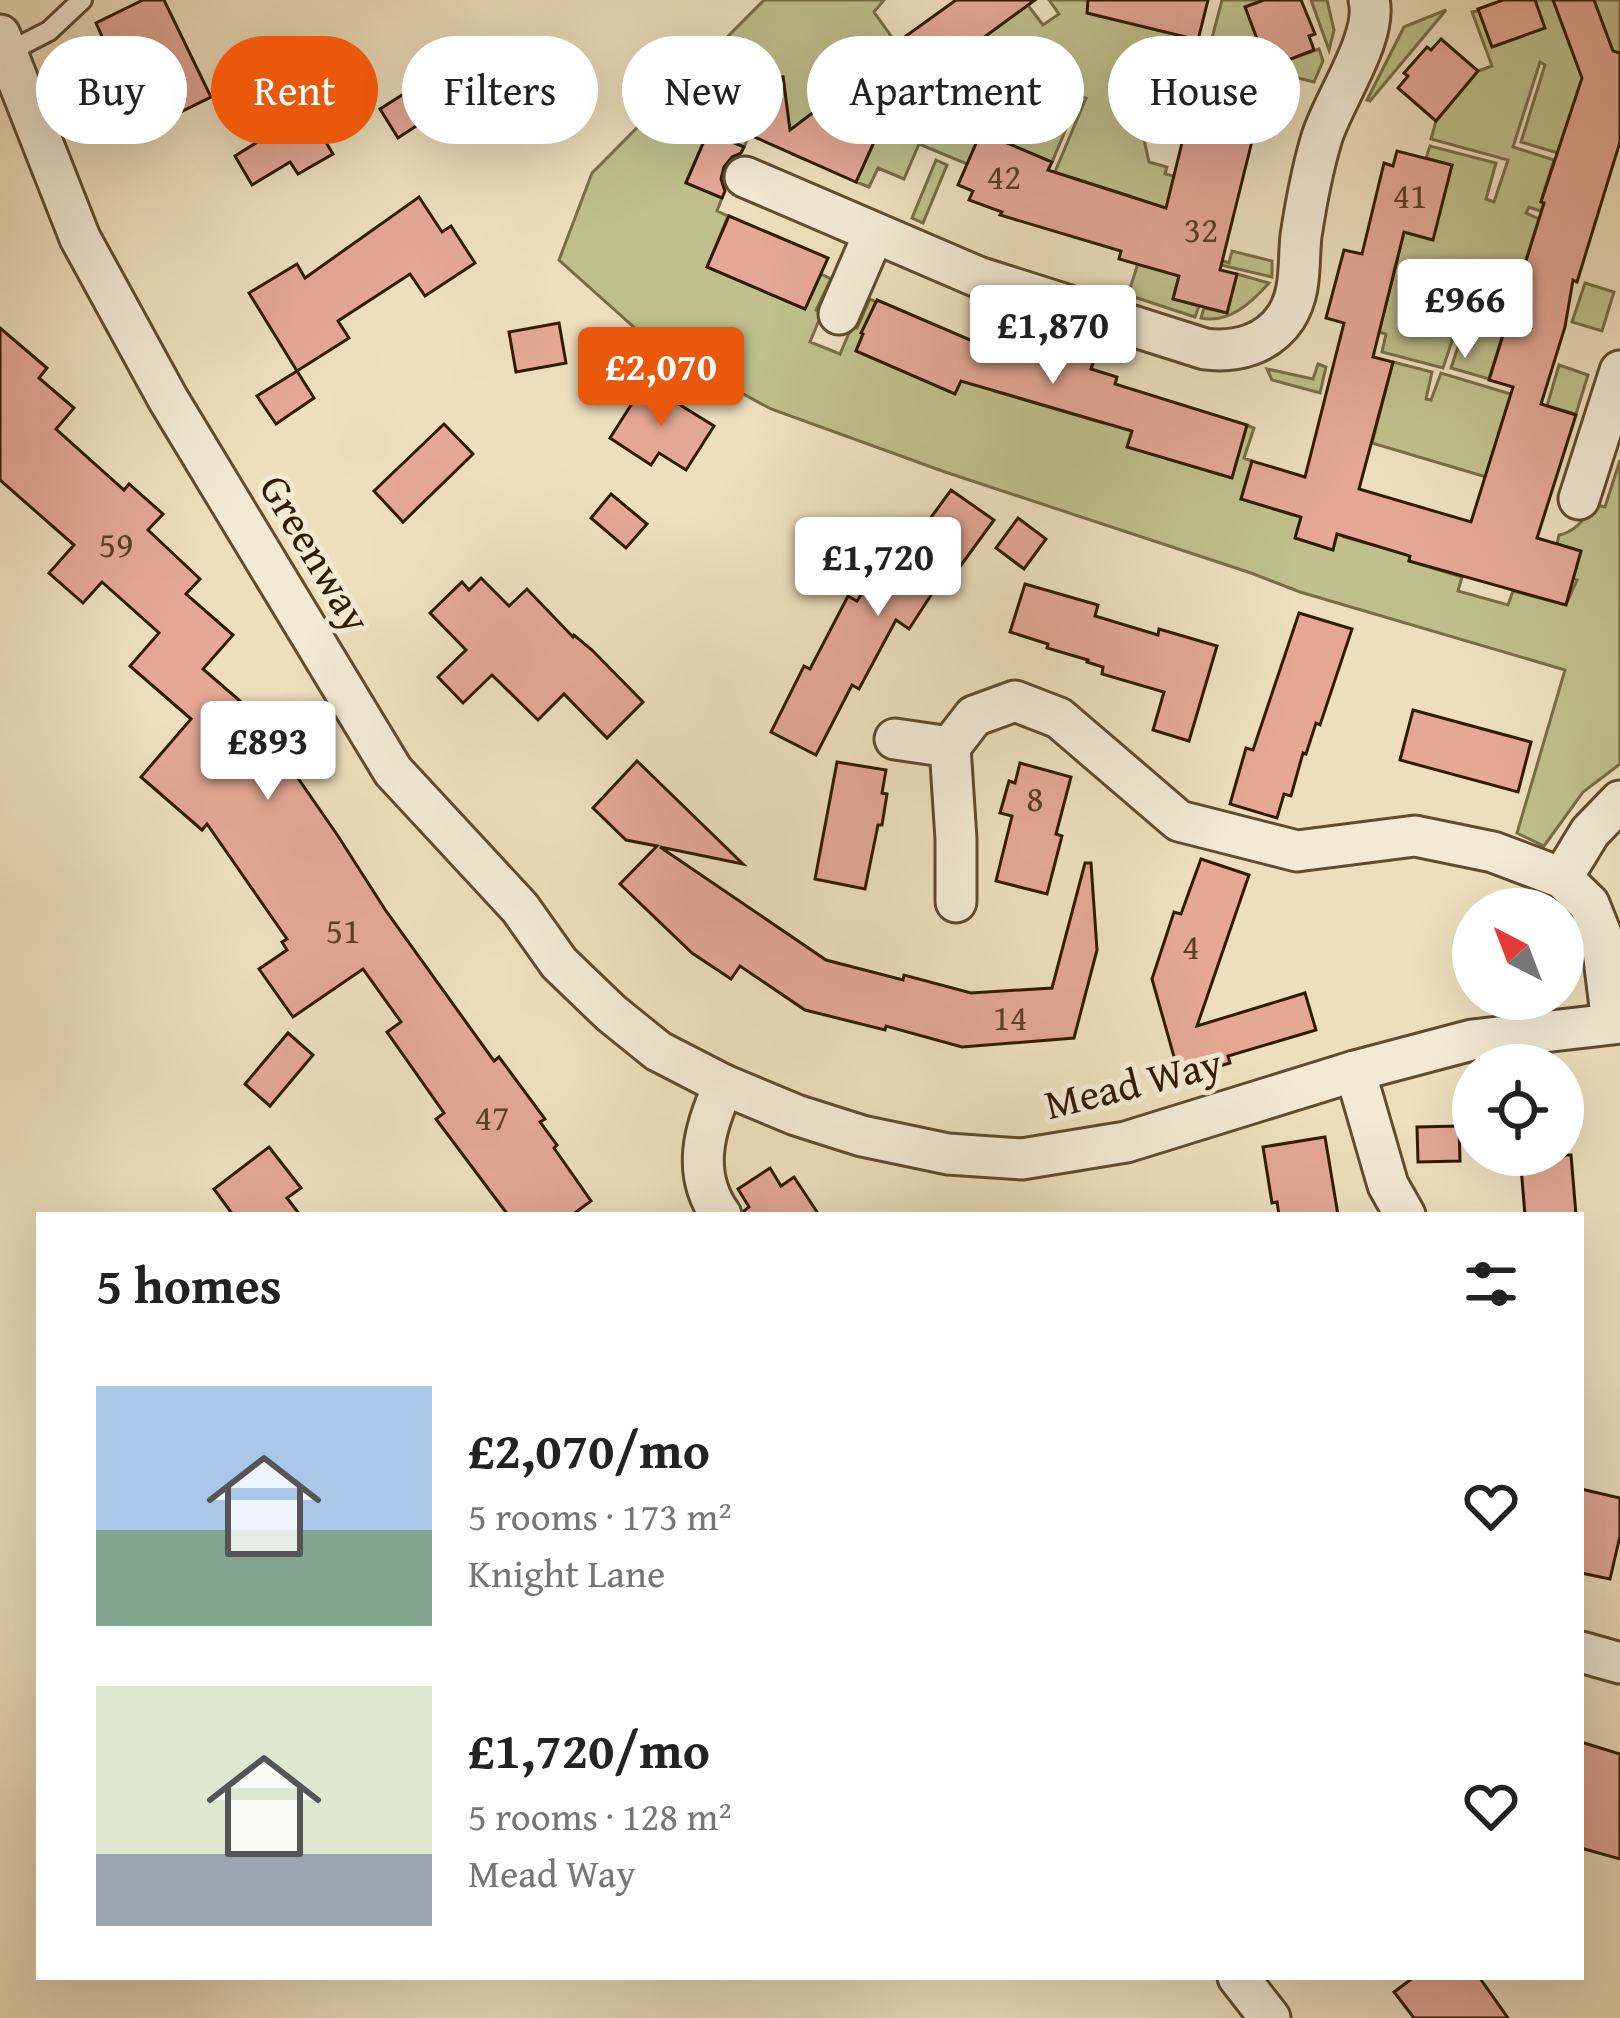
<!DOCTYPE html>
<meta charset="utf-8">
<style>
body{margin:0;font-family:"Gentium Book Plus",serif;background:#f2f2f2;color:#222;height:100vh;display:flex;flex-direction:column;font-size:45px;white-space:nowrap}
*{box-sizing:border-box;margin:0}
p{font-size:39px;color:#767676}
.icon{flex:none;width:66px;height:66px;fill:none;stroke:currentColor;stroke-width:2;stroke-linecap:round;stroke-linejoin:round}
.map{position:relative;flex:1;overflow:hidden}
.sheet{position:absolute;left:36px;top:1212px;width:1548px;height:768px;display:flex;flex-direction:column;background:#fff;border-radius:0px;box-shadow:0 12px 48px #0002}
.sheet>*{flex:none}
.guide{position:absolute;left:36px;top:36px;width:1548px;height:108px;display:flex;gap:24px}
.needle{width:78px;rotate:318deg}
.tools{position:absolute;left:1452px;top:888px;display:grid;gap:24px}
.tools a{display:grid;place-items:center;width:132px;height:132px;border-radius:50%;background:#fff;box-shadow:0 12px 48px #0002;font-size:60px}
.price{position:absolute;translate:-50% -102px;padding:0 27px;border-radius:12px;background:#fff;color:#222;font-size:39px;line-height:78px;filter:drop-shadow(0 3px 6px #0008)}
.price::after{content:'';position:absolute;left:50%;top:72px;width:36px;height:27px;margin-left:-18px;background:inherit;clip-path:polygon(0 0,100% 0,50% 100%)}
.price.active{background:#ea580c;color:#fff}
ul{padding:0;list-style:none}
li{display:flex;align-items:center;gap:36px;height:300px;padding:0 60px}
li span{display:grid;place-items:center;flex:none;width:336px;height:240px;border-radius:0px;color:#555}
li>.icon{margin-inline-start:auto}
span .icon{width:144px;height:144px;fill:#fffc;stroke-width:1}
li b{font-size:51px}
h2{display:flex;justify-content:space-between;align-items:center;height:144px;padding:0 60px;font-size:51px}
.tag{padding:0 42px;border-radius:54px;background:#fff;box-shadow:0 12px 48px #0002;font-size:42px;line-height:108px}
.tag.active{background:#ea580c;color:#fff}
.map>svg:first-child{display:block}
.green{fill:#bfc08d;stroke:#786e46;stroke-width:3}
.building{fill:#e4a895;stroke:#311b00;stroke-width:3}
.lines{fill:none;stroke-linecap:round;stroke-linejoin:round}
.lane-casing{stroke:#604c2f;stroke-width:24}
.street-casing{stroke:#604c2f;stroke-width:45}
.lane{stroke:#f3ead4;stroke-width:18}
.street{stroke:#f3ead4;stroke-width:39}
.labels{text-anchor:middle;stroke-width:10;stroke-linejoin:round;paint-order:stroke}
.number-label{font-size:36px;fill:#5e3e25}
.street-label{font-size:42px;fill:#311b00;stroke:#f3ead4}
</style>
<div class="map">
<svg width="1620" height="2018" viewBox="0 0 1620 2018">
<rect width="100%" height="100%" fill="#eddfbd"/>
<filter id="stains"><feTurbulence type="fractalNoise" baseFrequency=".00167" numOctaves="4"/><feColorMatrix values="0 0 0 0 .2 0 0 0 0 .09 0 0 0 0 .02 0 0 0 .5 -.17"/></filter>
<radialGradient id="worn" r=".72"><stop offset=".6" stop-color="#630" stop-opacity="0"/><stop offset="1" stop-color="#630" stop-opacity=".3"/></radialGradient>
<g class="green">
<path d="M764,0H884L874,12L891,36L833,79L841,91L848,86L877,125L948,47L972,78L987,68L964,36L1024,0L1043,25L1059,14L1049,0H1097L1094,14L1198,40L1190,74L1141,104L1127,101L1125,107L1142,112L1200,77L1238,86L1233,104L1194,94L1182,143L1143,135L1149,162L1167,167L1165,174L1186,179L1217,259L1229,263L1232,251L1272,261V277L1221,265L1183,261L1173,299L1199,306L1195,317L1128,295L1149,228L1123,219L1130,196L1069,177L1046,193L1086,98L1052,90V97L1077,103L1052,162L967,164L919,144L904,179L878,168L869,187L856,182L872,147L822,124L806,160L792,154L783,77L743,83L750,134L744,147L708,132L686,182L722,198L717,211L728,216L707,267L805,309L821,274L831,279L816,310L822,313L810,342L840,354L852,326L857,328L870,299L876,302L856,351L954,393L978,343L984,346L978,367L994,391L1103,423L1136,391L1144,393L1128,447L1231,478L1247,425L1254,428L1244,458L1252,461L1241,499L1293,515L1306,501L1296,538L1332,549L1344,512L1351,514L1344,537L1395,551L1409,504L1424,508L1409,561L1462,577L1458,591L1508,605L1513,591L1566,605L1577,580L1573,578L1580,551L1557,544L1559,535C1575,532 1586,518 1593,504L1605,507L1620,460V764L1583,792L1544,846L1517,833L1565,670L1300,592L1251,573L945,472L771,409L655,346L559,260L592,173Z"/>
<path d="M1222,0H1264L1246,7L1268,67L1319,49L1323,61L1314,82L1244,65L1239,80L1198,69L1205,41L1211,42Z"/>
<path d="M1311,0H1327L1334,30L1329,50Z"/>
<path d="M1535,0H1620V53L1588,162L1521,142L1545,65L1540,62L1513,147L1554,160L1541,201L1544,203L1541,211L1529,207L1526,213L1539,219L1519,281L1509,278L1506,284L1517,288L1489,379L1451,368L1461,338L1454,335L1443,368L1382,352L1386,334L1379,332L1404,232L1432,240L1452,165L1426,158L1430,146L1496,163L1486,199L1494,202L1508,160L1431,139L1436,121L1478,71L1492,66L1472,12Z"/>
<path d="M1446,10L1370,101L1367,100L1404,27Z"/>
<path d="M936,160L947,165L923,223L912,218Z"/>
<path d="M1237,274L1269,283C1251,303 1229,324 1201,318L1204,308L1227,313Z"/>
<path d="M1585,283L1614,292L1602,331L1572,322Z"/>
<path d="M1393,362L1432,372L1426,399L1431,400L1441,373L1534,401L1504,417L1488,469L1550,496L1372,443Z"/>
<path d="M1318,364L1326,367L1320,393L1272,380L1267,369L1313,379Z"/>
<path d="M1559,365L1588,375L1576,414L1547,406Z"/>
</g>
<g class="building">
<path d="M143,0H164L211,97L144,130L96,23Z"/>
<path d="M956,0H1035L972,46L977,53L883,122L856,182L750,135L743,82L783,77L790,130L860,77L856,72Z"/>
<path d="M1088,0H1208L1198,40L1087,13Z"/>
<path d="M1264,0H1301L1315,34L1309,36L1314,50L1268,68L1245,7Z"/>
<path d="M1503,0H1535L1545,28L1492,47L1478,9Z"/>
<path d="M1553,0H1594L1613,51L1620,53V142L1577,282L1573,280L1565,327L1541,404L1576,415L1537,538L1581,551L1566,605L1409,561L1410,556L1337,534L1333,550L1295,538L1301,517L1241,499L1252,461L1305,477L1344,323L1326,318L1344,250L1362,254L1384,163L1393,166L1397,151L1452,165L1433,240L1404,232L1373,357L1393,362L1359,489L1471,522L1513,387L1489,380L1544,203L1541,202L1582,78Z"/>
<path d="M1441,39L1478,71L1436,121L1398,88L1408,76L1404,73L1427,47L1431,50Z"/>
<path d="M421,83L439,111L398,138L380,109Z"/>
<path d="M1194,94L1250,108L1247,123L1256,125L1220,270L1237,274L1227,313L1173,299L1179,276L1119,259L1121,251L1000,215L1002,212L969,200L973,191L958,185L981,132L1052,162L1048,170L1166,208Z"/>
<path d="M307,111L333,154L298,174L290,162L252,185L235,156Z"/>
<path d="M708,132L744,147L741,153L732,157L724,167L721,179L725,191L722,198L686,183Z"/>
<path d="M419,197L442,232L451,226L475,263L425,296L410,274L338,321L349,338L297,371L249,293L297,264L305,278Z"/>
<path d="M729,216L828,258L805,309L707,267Z"/>
<path d="M877,300L1005,355L1008,343L1033,350L1040,334L1097,352L1091,369L1117,377L1115,384L1247,425L1232,478L1127,447L1132,431L961,381L955,394L856,351L863,334L861,333Z"/>
<path d="M559,323L566,363L516,372L509,332Z"/>
<path d="M0,328L47,368L39,378L74,408L56,429L124,490L129,484L163,514L148,530L200,579L186,594L233,635L203,669L268,725L264,729L338,836L386,911L494,1061L499,1057L545,1119L540,1122L557,1145L554,1148L591,1201L572,1215H508L436,1119L444,1113L387,1032L401,1022L363,969L293,1017L259,969L287,950L282,942L287,939L207,824L202,830L141,777L191,719L130,666L159,633L102,582L83,603L49,573L74,545L0,480Z"/>
<path d="M297,371L314,398L276,424L257,396Z"/>
<path d="M645,383L714,426L686,470L659,453L651,465L610,438Z"/>
<path d="M444,424L473,454L403,522L374,491Z"/>
<path d="M951,490L994,520L959,568L952,563L909,629L896,620L859,689L852,685L816,755L771,732L804,666L810,669L848,596L857,601L902,534L913,542Z"/>
<path d="M611,494L647,524L626,548L591,518Z"/>
<path d="M1018,518L1046,539L1024,569L996,548Z"/>
<path d="M481,578L509,606L527,589L573,637L574,635L592,650L643,702L607,738L564,694L538,720L492,675L463,703L438,677L466,650L430,613L462,582L469,590Z"/>
<path d="M1025,584L1098,605L1095,616L1158,635L1159,629L1217,646L1189,741L1153,730L1164,692L1102,674L1103,667L1087,662L1088,660L1047,648L1048,644L1010,632Z"/>
<path d="M1299,613L1352,629L1320,725L1316,723L1306,754L1303,753L1291,796L1284,794L1277,818L1230,804L1246,748L1253,750Z"/>
<path d="M1413,710L1531,742L1518,792L1400,760Z"/>
<path d="M637,761L743,864L660,847L826,960L903,980L904,975L971,993L1052,988L1085,863H1091L1097,950L1074,1038L962,1047L886,1026L885,1030L805,1010L740,966L731,979L692,953L620,884L657,846L626,840L593,808Z"/>
<path d="M837,762L886,770L882,793L887,794L882,825H878L865,889L815,879Z"/>
<path d="M1020,763L1071,777L1056,834L1062,836L1047,894L996,881L1012,816L1000,813L1009,781L1015,783Z"/>
<path d="M1201,859L1249,875L1197,1026L1305,993L1316,1030L1228,1056L1230,1063L1180,1078L1152,979L1174,912L1181,914Z"/>
<path d="M288,1033L313,1055L270,1106L245,1084Z"/>
<path d="M1459,1126L1460,1161L1418,1162L1417,1127Z"/>
<path d="M1325,1137L1338,1215H1279L1277,1202L1272,1203L1263,1147Z"/>
<path d="M269,1147L301,1188L287,1198L300,1215H233L214,1189Z"/>
<path d="M1520,1155H1571L1576,1215H1525Z"/>
<path d="M770,1168L781,1186L794,1177L819,1215H745L744,1211L749,1207L738,1189Z"/>
<path d="M1581,1489L1620,1498V1536L1610,1579L1581,1573Z"/>
<path d="M1581,1742L1620,1754V1859L1581,1848Z"/>
<path d="M1414,1977H1479L1508,2018H1414L1394,1992Z"/>
</g>
<g class="lines">
<g class="lane-casing">
<path id="lane" d="M3,43L18,47L49,31L82,0"/>
</g>
<g class="street-casing">
<g id="street">
<path d="M0,35L80,238L168,399L393,771L520,908L559,963L611,1013L658,1051L724,1085C704,1128 691,1174 721,1215"/>
<path d="M745,177L978,277L1205,349C1237,353 1268,344 1286,317C1302,292 1298,264 1301,236C1306,203 1312,170 1322,137C1334,99 1378,37 1369,0"/>
<path d="M839,314L874,233"/>
<path d="M1579,499L1620,371"/>
<path d="M895,739L950,747"/>
<path d="M1562,878L1590,832L1620,801"/>
<path d="M956,902V839L950,747L974,716L1015,701L1059,718L1179,821L1297,851L1415,836L1493,852L1562,878L1589,904L1601,934L1612,1023"/>
<path d="M1355,1071L1388,1185L1405,1215"/>
<path d="M724,1085L796,1115L862,1136L948,1154L1022,1159L1126,1142L1355,1071L1472,1040L1620,1023"/>
<path d="M1581,1652L1620,1663"/>
<path d="M1238,1977L1270,2018"/>
</g>
</g>
<use href="#lane" class="lane"/>
<use href="#street" class="street"/>
</g>
<g class="labels">
<g class="number-label">
<text x="1004" y="189">42</text>
<text x="1410" y="208">41</text>
<text x="1201" y="242">32</text>
<text x="116" y="557">59</text>
<text x="1035" y="811">8</text>
<text x="343" y="943">51</text>
<text x="1191" y="959">4</text>
<text x="1010" y="1030">14</text>
<text x="492" y="1130">47</text>
</g>
<g class="street-label">
<text transform="translate(316 553) rotate(59)" y="15">Greenway</text>
<text transform="translate(1133 1083) rotate(-14)" y="15">Mead Way</text>
</g>
</g>
<rect width="100%" height="100%" filter="url(#stains)"/>
<rect width="100%" height="100%" fill="url(#worn)"/>
</svg>
<div class="tools">
<a><svg class="needle" viewBox="-14 -14 28 28"><path d="M0-13l5 13h-10z" fill="#e53935"/><path d="M0 13l5-13h-10z" fill="#767676"/></svg></a>
<a><svg class="icon" aria-label="locate" viewBox="0 0 24 24"><circle cx="12" cy="12" r="6"/><path d="M12 2v4M12 18v4M2 12h4M18 12h4"/></svg></a>
</div>
<b class="price" style="left:1465px;top:361px">£966</b>
<b class="price" style="left:1053px;top:387px">£1,870</b>
<b class="price active" style="left:661px;top:429px">£2,070</b>
<b class="price" style="left:878px;top:619px">£1,720</b>
<b class="price" style="left:268px;top:803px">£893</b>
<div class="guide">
<a class="tag">Buy</a>
<a class="tag active">Rent</a>
<a class="tag">Filters</a>
<a class="tag">New</a>
<a class="tag">Apartment</a>
<a class="tag">House</a>
</div>
<section class="sheet">
<h2>5 homes<svg class="icon" aria-label="filters" viewBox="0 0 24 24"><path d="M4 7h16M4 17h16"/><circle cx="9" cy="7" r="2"/><circle cx="15" cy="17" r="2"/></svg></h2>
<ul>
<li><span style="background:linear-gradient(#a9c7e8 60%,#7fa58c 0)"><svg class="icon" aria-label="home" viewBox="0 0 24 24"><path d="M3 11l9-7 9 7M6 9v11h12V9"/></svg></span><div><b>£2,070/mo</b><p>5 rooms · 173 m²</p><p>Knight Lane</p></div><svg class="icon" aria-label="heart" viewBox="0 0 24 24"><path d="M12 20l-8-8c-3-5 5-10 8-4 3-6 11-1 8 4z"/></svg></li>
<li><span style="background:linear-gradient(#dfe7d0 70%,#9aa5b1 0)"><svg class="icon" aria-label="home" viewBox="0 0 24 24"><path d="M3 11l9-7 9 7M6 9v11h12V9"/></svg></span><div><b>£1,720/mo</b><p>5 rooms · 128 m²</p><p>Mead Way</p></div><svg class="icon" aria-label="heart" viewBox="0 0 24 24"><path d="M12 20l-8-8c-3-5 5-10 8-4 3-6 11-1 8 4z"/></svg></li>
</ul>
</section>
</div>
